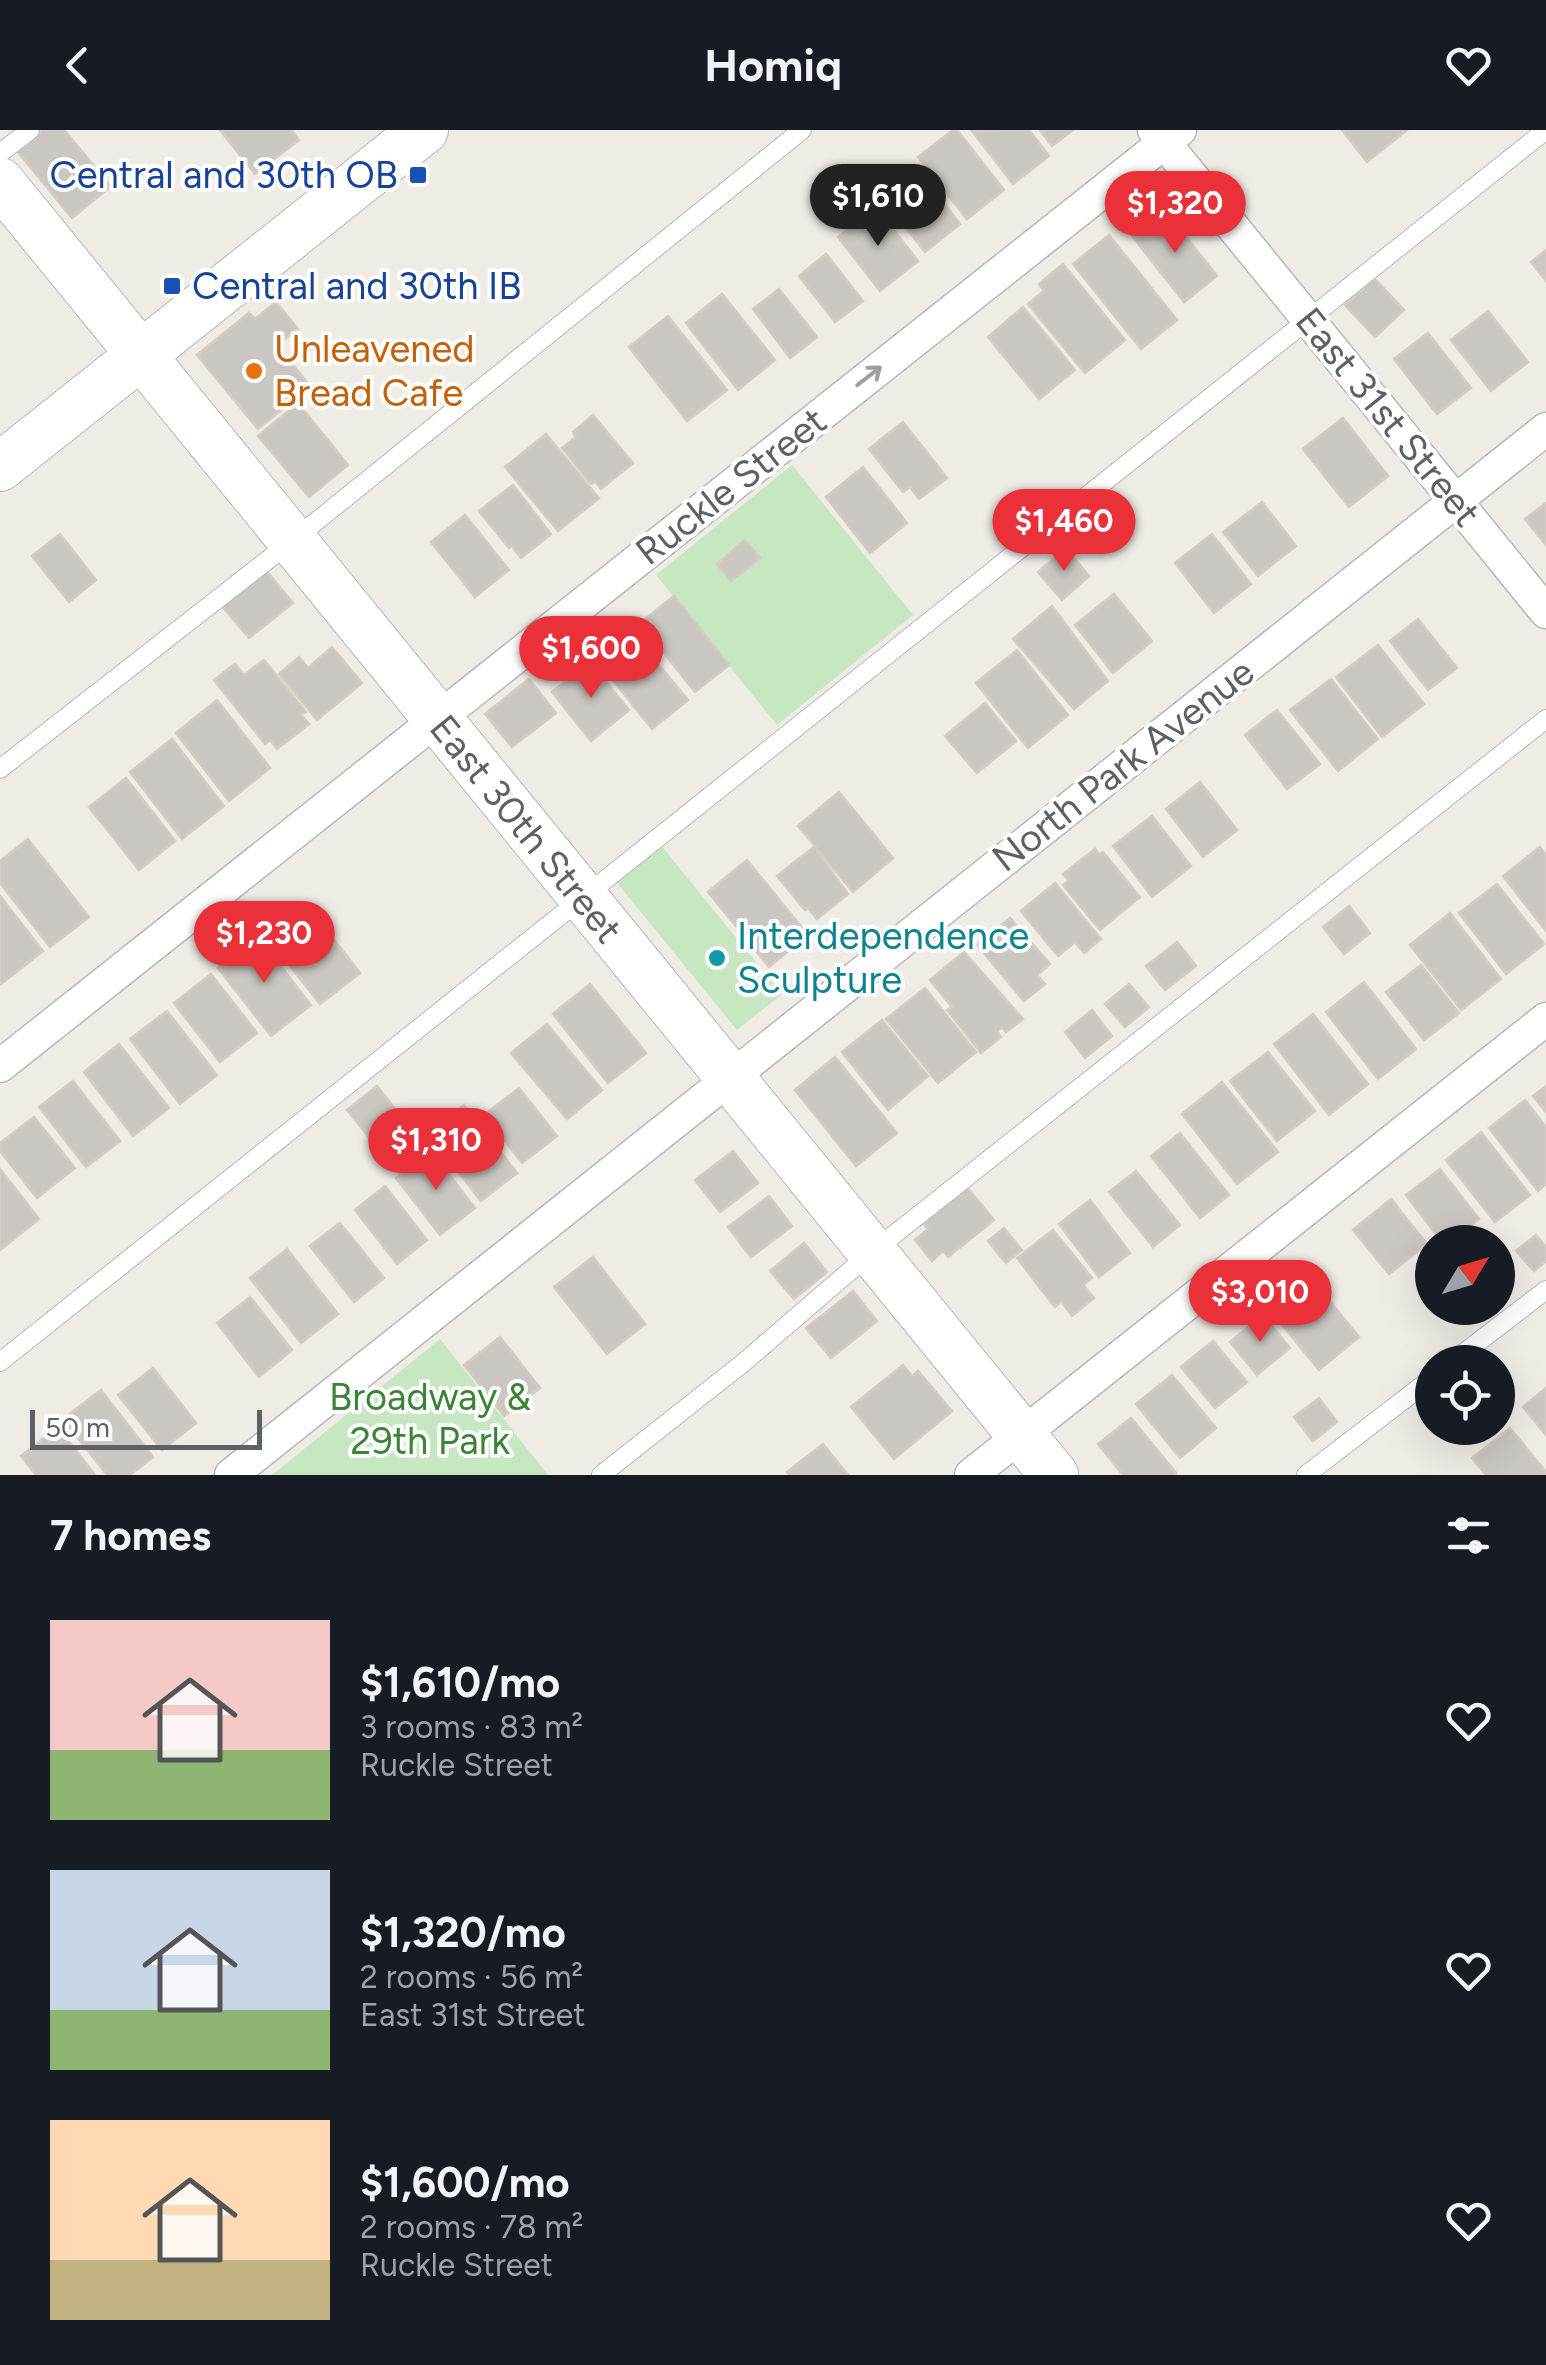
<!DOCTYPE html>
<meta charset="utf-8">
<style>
body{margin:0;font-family:Figtree,sans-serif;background:#242831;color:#f1f3f6;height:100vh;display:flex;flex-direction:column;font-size:38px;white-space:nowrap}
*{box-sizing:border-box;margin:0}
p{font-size:32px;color:#9ea1a6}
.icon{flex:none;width:55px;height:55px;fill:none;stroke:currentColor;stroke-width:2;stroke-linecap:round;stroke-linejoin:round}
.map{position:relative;height:1345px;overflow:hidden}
.panel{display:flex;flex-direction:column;background:#171b24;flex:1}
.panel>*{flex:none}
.needle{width:65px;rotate:52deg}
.controls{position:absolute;left:1415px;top:1095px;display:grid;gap:20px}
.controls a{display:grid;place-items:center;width:100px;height:100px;border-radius:50%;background:#171b24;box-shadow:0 10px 40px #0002;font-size:50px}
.scale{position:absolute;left:30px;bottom:25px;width:232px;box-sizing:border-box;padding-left:10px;border:5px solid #5c6165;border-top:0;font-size:28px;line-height:35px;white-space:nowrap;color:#5c6165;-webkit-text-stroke:8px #fff;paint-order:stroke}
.price{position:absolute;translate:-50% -85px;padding:0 22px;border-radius:35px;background:#ea3038;color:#fff;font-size:32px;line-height:65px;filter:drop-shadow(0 2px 5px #0008)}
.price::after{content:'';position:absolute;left:50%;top:60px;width:30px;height:22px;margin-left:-15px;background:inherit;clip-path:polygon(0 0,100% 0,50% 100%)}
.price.active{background:#222;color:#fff}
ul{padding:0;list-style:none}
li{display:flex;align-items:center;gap:30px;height:250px;padding:0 50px}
li span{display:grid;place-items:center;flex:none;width:280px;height:200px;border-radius:0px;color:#555}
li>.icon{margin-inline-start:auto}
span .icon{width:120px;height:120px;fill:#fffc;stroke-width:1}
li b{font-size:42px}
h2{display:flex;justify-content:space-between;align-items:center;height:120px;padding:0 50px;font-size:42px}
header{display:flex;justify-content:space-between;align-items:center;height:130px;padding:0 50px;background:#171b24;font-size:45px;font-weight:700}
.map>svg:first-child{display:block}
.green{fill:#c6e7c1}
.building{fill:#cac6c1;stroke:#d4ccc3;stroke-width:2.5}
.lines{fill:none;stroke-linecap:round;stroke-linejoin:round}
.service-casing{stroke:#b5b8bc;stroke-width:20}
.minor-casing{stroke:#b5b8bc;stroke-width:35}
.secondary-casing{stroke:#b3b8bc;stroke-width:50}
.service{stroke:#fff;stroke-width:18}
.minor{stroke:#fff;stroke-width:32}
.secondary{stroke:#fff;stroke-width:48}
.oneway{stroke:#9da0a3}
.transit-dot{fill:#1a4fb4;stroke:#fff;stroke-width:4}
.food-dot{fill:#e8710a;stroke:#fff;stroke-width:4}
.culture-dot{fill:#0f9aa8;stroke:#fff;stroke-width:4}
.labels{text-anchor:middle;stroke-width:8;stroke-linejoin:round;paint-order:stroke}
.transit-label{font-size:38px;fill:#164399;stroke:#fff;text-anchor:end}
.food-label{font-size:38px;fill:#c56008;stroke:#fff;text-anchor:start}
.street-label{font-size:38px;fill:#5c6165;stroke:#fff}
.culture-label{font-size:38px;fill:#0d838f;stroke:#fff;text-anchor:start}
.park-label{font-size:38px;fill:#3b8434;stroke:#fff}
</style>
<header><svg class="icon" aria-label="back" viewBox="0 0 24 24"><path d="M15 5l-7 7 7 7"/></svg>Homiq<svg class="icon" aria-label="heart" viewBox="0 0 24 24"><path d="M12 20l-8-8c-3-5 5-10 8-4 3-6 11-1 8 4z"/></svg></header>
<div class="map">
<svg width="1546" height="1345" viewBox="0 0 1546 1345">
<rect width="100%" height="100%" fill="#efebe5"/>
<g class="green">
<path d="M792,335L913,485L777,595L656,445Z"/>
<path d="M659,713L782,864L737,900L614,749Z"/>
<path d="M440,1209L548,1345H272Z"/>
</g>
<g class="building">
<path d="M43,0H64L111,56L72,88L17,21Z"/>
<path d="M220,0H291L299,10L255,44Z"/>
<path d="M953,0H957L1004,60L967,89L918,27Z"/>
<path d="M1029,0L1049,26L1013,54L972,1Z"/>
<path d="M1040,0H1073L1052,16Z"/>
<path d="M1342,0H1407L1367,32Z"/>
<path d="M914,35L960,94L925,122L878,62Z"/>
<path d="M876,77L918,131L880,161L838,107Z"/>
<path d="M1165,80L1217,146L1184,172L1132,106Z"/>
<path d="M1109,105L1177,190L1141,219L1073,134Z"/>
<path d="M1546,120V151L1531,132Z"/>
<path d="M826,124L863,171L835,192L799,146Z"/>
<path d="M1063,134L1125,210L1085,243L1028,174L1044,161L1039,154Z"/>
<path d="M1374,148L1404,180L1375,207L1345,175Z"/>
<path d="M779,159L817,207L790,228L753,179Z"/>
<path d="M722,164L775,230L738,260L686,193Z"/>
<path d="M276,172L298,199L277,215L310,256L258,299L197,225L249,183L255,189Z"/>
<path d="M1023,177L1075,240L1039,269L988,207Z"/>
<path d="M1488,181L1528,232L1491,261L1451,210Z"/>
<path d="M668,186L727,260L687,291L629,217Z"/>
<path d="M1428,203L1471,258L1437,284L1394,229Z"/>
<path d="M298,273L348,335L309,367L258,306Z"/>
<path d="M593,285L633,333L601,359L595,351L591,354L562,318L576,307L573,302Z"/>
<path d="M1343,288L1388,346L1349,377L1303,319Z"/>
<path d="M903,292L947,348L919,369L910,357L903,362L869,319Z"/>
<path d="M546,304L599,368L558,401L505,337Z"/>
<path d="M863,337L907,393L870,423L826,367Z"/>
<path d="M513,355L551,404L521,428L512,416L509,418L479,381Z"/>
<path d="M1262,372L1296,416L1258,446L1223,402Z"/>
<path d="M1546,373V415L1525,389Z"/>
<path d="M465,385L509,440L475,467L431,412Z"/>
<path d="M60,404L96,450L69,472L32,426Z"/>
<path d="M1212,404L1251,454L1214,483L1175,433Z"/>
<path d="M745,410L760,428L731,451L717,434Z"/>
<path d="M1066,418L1089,446L1062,470L1038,442Z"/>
<path d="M265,439L293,473L249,508L221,475Z"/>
<path d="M1114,464L1152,511L1113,543L1075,495Z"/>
<path d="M674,466L729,535L695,562L640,493Z"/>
<path d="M1052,476L1108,551L1074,579L1013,509Z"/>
<path d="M1418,489L1457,538L1428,560L1390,511Z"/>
<path d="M631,501L688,570L652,599L596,529Z"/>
<path d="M1378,515L1424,574L1382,607L1336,547Z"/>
<path d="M332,517L362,553L317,590L279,544L299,527L308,538Z"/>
<path d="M1017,520L1068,585L1028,618L976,553Z"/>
<path d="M264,530L306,582L301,585L309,594L277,619L270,610L265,614L214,550L235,534L244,545Z"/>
<path d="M590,532L629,580L591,611L552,562Z"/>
<path d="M529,549L556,583L512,617L485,584Z"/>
<path d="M1331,549L1378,609L1338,641L1290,580Z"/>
<path d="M217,570L270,638L229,671L176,603Z"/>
<path d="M985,573L1016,611L977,643L945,606Z"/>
<path d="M1277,580L1320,634L1287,659L1245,605Z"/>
<path d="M172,609L224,676L182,709L130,642Z"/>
<path d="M126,648L175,711L139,740L89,677Z"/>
<path d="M1200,652L1237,700L1203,727L1166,679Z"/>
<path d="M839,662L893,728L853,762L798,696Z"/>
<path d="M1152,686L1191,736L1152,767L1113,716Z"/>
<path d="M28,709L89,787L50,817L0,753V731Z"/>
<path d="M814,717L848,764L817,789L808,778L805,780L777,746Z"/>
<path d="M1540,717L1546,725V801L1503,746Z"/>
<path d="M1095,719L1100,725L1103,722L1140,767L1100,800L1063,755L1069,751L1063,744Z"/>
<path d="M747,730L808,805L769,837L708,762Z"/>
<path d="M1055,753L1101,809L1084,823L1075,812L1058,826L1021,781Z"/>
<path d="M1497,754L1544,814L1506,844L1459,783Z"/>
<path d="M0,766L43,821L1,854L0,852Z"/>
<path d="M308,776L360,843L320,874L268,808Z"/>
<path d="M1349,776L1370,803L1344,824L1323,797Z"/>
<path d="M1450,783L1501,849L1461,880L1410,815Z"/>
<path d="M1010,788L1050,834L1037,845L1045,854L1024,871L977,815Z"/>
<path d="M258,807L311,875L271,906L218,838Z"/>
<path d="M1177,812L1196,836L1165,860L1146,836Z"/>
<path d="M964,822L1023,889L1006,902L1002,897L997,901L1001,907L981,923L947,880L952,877L930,850Z"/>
<path d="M1421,835L1459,883L1424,910L1386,862Z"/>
<path d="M211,844L257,903L220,932L174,873Z"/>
<path d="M1364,852L1416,919L1378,949L1326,882Z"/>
<path d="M590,854L646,923L608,953L553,884Z"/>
<path d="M1129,854L1149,877L1125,897L1105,874Z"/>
<path d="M925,858L976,922L938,953L886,889Z"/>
<path d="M1092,880L1112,906L1085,928L1065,902Z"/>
<path d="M167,881L217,945L180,974L130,909Z"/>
<path d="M1313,884L1368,954L1329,985L1274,914Z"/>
<path d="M882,890L928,946L888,980L842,922Z"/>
<path d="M547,894L602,960L567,989L511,923Z"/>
<path d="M119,914L169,978L133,1006L84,942Z"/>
<path d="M1268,922L1315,981L1277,1011L1230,951Z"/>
<path d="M835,927L897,1003L856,1036L795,960Z"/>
<path d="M73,951L120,1011L86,1037L39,977Z"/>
<path d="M1222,952L1278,1022L1237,1054L1182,984Z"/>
<path d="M377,956L399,984L369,1007L347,980Z"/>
<path d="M1546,956V982L1533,966Z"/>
<path d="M519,958L557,1006L522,1033L484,985Z"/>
<path d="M1525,970L1546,997V1054L1538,1061L1489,998Z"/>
<path d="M464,975L517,1043L481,1071L428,1003Z"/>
<path d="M34,987L75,1038L37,1068L0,1021V1013Z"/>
<path d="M1481,1002L1530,1065L1495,1092L1446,1030Z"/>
<path d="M1180,1003L1229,1065L1200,1088L1151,1026Z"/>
<path d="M431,1021L475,1078L440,1105L396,1048Z"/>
<path d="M733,1021L758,1053L720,1082L695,1050Z"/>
<path d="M0,1039L39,1089L0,1120Z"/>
<path d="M1440,1039L1479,1089L1449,1112H1442L1406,1065Z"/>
<path d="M1136,1041L1180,1095L1153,1117L1109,1062Z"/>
<path d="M385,1056L427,1110L397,1134L355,1080Z"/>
<path d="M966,1056L994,1090L948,1127L943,1121L932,1131L915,1110L928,1099L922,1092Z"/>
<path d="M769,1066L792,1096L751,1127L728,1097Z"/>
<path d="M1391,1069L1427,1114L1389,1144L1353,1100Z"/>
<path d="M1090,1070L1130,1123L1099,1147L1059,1094Z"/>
<path d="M340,1093L384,1148L354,1172L310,1116Z"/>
<path d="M1004,1098L1022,1120L1006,1133L988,1111Z"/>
<path d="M1053,1100L1092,1148L1083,1155L1094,1168L1072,1186L1061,1171L1055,1177L1017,1128Z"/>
<path d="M1536,1105L1546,1117V1131L1534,1141L1516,1121Z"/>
<path d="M804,1113L827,1142L794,1169L770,1141Z"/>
<path d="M287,1119L338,1184L301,1213L250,1148Z"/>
<path d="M593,1127L645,1194L607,1224L554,1157Z"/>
<path d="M1303,1138L1359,1207L1319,1240L1262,1170Z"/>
<path d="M1498,1138L1512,1156L1498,1167Z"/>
<path d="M853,1161L877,1191L831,1228L806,1198Z"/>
<path d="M250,1167L292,1220L259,1247L217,1193Z"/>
<path d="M1263,1185L1290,1218L1257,1245L1230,1212Z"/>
<path d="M500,1207L540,1258L504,1286L464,1235Z"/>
<path d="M1213,1211L1247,1252L1215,1278L1181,1237Z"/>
<path d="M903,1235L912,1246L918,1241L952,1281L894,1329L851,1277Z"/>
<path d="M153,1238L196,1293L162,1320L118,1265Z"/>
<path d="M1172,1245L1216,1298L1180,1328L1136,1274Z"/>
<path d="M1546,1258V1305L1523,1277Z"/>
<path d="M101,1260L153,1327L130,1345H107L63,1289Z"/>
<path d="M1319,1268L1337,1292L1313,1311L1294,1287Z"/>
<path d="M1131,1288L1176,1343L1175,1345H1123L1098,1314Z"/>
<path d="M58,1297L95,1345H36L21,1326Z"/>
<path d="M1510,1298L1546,1342V1345H1486L1472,1328Z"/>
<path d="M823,1314L848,1345H789L787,1342Z"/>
</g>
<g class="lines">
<g class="service-casing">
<g id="service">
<path d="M0,23L30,0"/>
<path d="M0,639L292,411L802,0"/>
<path d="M0,1232L1546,0"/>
<path d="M1452,1232L1546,1160"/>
<path d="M601,1345L743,1233L872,1122L1546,589"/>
<path d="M1306,1345L1432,1248"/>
</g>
</g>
<g class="minor-casing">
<g id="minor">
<path d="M1154,0L1546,482"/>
<path d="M0,936L1180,0"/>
<path d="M231,1345L1546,299"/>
<path d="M971,1345L1546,889"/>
</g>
</g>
<g class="secondary-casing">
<g id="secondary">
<path d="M0,52L1054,1345"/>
<path d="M0,337L424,0"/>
</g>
</g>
<use href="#service" class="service"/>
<use href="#minor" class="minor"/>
<use href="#secondary" class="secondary"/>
</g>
<defs><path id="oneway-shaft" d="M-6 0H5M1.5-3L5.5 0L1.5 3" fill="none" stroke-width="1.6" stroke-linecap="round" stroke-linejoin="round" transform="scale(2.5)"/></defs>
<use class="oneway" href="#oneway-shaft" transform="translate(869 246) rotate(-38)"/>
<g class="transit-dot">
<rect x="408" y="35" width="20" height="20" rx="5"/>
<rect x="162" y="146" width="20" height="20" rx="5"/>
</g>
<circle class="food-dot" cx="254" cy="241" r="10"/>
<circle class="culture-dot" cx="717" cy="828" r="10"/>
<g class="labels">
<g class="transit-label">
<text x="398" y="58">Central and 30th OB</text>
<text x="192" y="169" text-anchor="start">Central and 30th IB</text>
</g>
<g class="food-label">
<text x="274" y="232">Unleavened<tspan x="274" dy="44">Bread Cafe</tspan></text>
</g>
<g class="street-label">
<text transform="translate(1388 287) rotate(51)" y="13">East 31st Street</text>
<text transform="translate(731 356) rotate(-38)" y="13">Ruckle Street</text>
<text transform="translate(1123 635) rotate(-38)" y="13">North Park Avenue</text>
<text transform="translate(526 699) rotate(51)" y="13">East 30th Street</text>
</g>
<g class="culture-label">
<text x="737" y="819">Interdependence<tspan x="737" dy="44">Sculpture</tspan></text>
</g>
<g class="park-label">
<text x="430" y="1280">Broadway &amp;<tspan x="430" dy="44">29th Park</tspan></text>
</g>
</g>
</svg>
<div class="controls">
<a><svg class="needle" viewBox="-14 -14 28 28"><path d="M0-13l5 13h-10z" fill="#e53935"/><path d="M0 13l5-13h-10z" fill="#9ea1a6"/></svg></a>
<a><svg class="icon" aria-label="locate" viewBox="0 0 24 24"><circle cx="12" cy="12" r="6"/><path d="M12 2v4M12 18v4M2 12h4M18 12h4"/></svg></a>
</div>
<div class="scale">50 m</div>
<b class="price active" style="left:878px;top:119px">$1,610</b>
<b class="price" style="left:1175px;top:126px">$1,320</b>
<b class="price" style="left:1064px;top:444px">$1,460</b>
<b class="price" style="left:591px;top:571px">$1,600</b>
<b class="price" style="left:264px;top:856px">$1,230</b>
<b class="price" style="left:436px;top:1063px">$1,310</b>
<b class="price" style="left:1260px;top:1215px">$3,010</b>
</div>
<section class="panel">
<h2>7 homes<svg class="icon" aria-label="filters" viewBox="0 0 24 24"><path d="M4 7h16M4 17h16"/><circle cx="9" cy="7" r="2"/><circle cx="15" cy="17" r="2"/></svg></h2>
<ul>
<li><span style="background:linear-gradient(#f6c9c9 65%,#8fb573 0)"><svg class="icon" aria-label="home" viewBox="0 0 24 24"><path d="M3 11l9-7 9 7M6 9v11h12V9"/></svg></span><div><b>$1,610/mo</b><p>3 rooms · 83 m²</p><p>Ruckle Street</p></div><svg class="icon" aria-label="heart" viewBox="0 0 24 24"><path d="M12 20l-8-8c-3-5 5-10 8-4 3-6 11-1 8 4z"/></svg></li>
<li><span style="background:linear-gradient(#c9d6e8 70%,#8fb573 0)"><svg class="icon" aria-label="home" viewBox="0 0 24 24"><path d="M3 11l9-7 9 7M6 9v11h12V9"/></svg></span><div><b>$1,320/mo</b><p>2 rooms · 56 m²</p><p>East 31st Street</p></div><svg class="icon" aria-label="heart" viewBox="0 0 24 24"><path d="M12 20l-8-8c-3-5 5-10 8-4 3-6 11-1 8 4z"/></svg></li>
<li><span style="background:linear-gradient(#ffd9b3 70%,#c2b280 0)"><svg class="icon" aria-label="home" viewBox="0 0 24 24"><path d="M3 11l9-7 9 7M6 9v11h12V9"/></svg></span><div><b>$1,600/mo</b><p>2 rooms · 78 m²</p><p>Ruckle Street</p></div><svg class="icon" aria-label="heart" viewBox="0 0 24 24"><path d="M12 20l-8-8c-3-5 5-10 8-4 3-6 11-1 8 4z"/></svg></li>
</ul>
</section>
